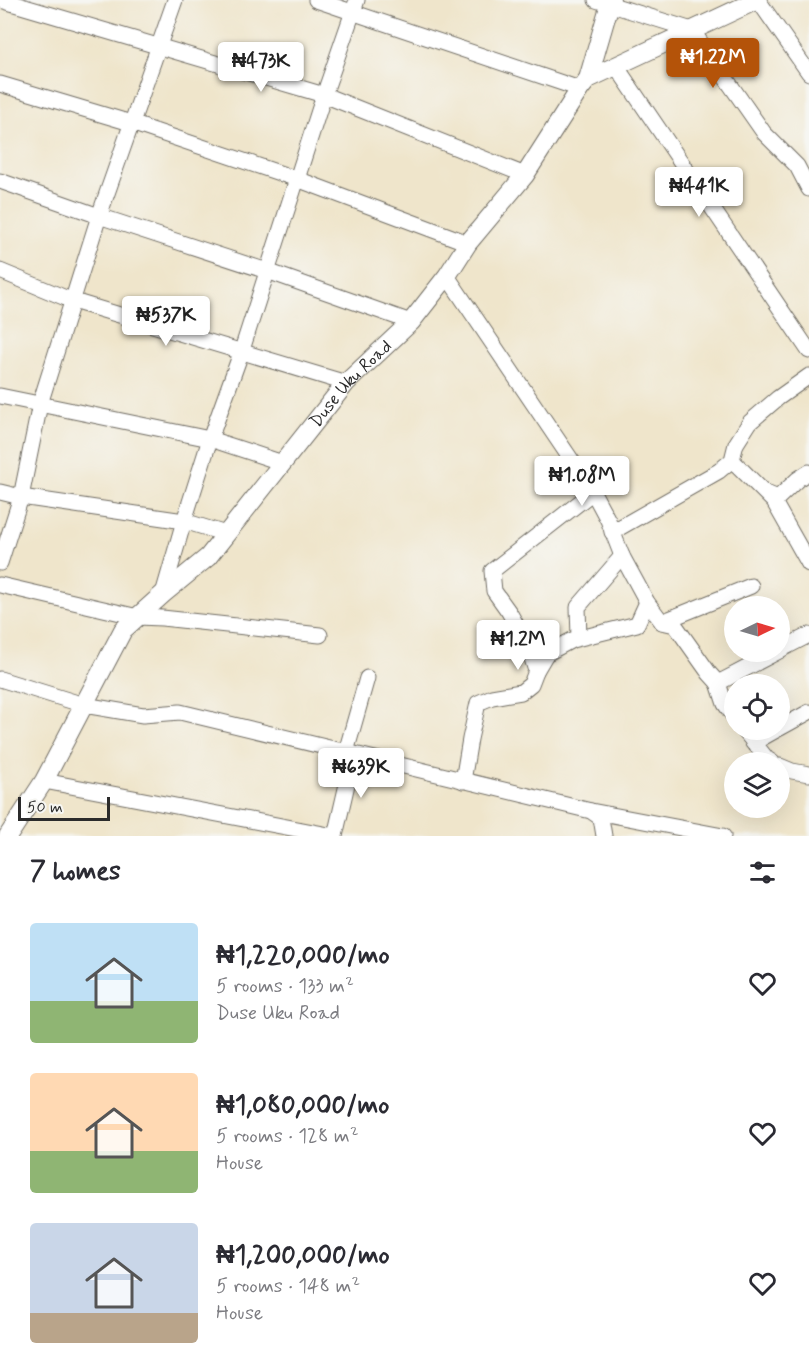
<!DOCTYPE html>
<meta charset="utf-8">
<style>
body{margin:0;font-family:Mynerve,sans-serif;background:#f2f2f3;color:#2b2b33;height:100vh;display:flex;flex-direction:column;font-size:22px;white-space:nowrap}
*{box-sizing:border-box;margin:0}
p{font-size:20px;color:#7c7c81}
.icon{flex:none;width:33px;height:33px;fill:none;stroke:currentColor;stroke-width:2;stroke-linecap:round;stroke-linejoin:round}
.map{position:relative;height:836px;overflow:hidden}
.details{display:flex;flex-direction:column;background:#fff;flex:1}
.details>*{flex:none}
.needle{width:39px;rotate:85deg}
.tools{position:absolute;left:724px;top:596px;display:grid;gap:12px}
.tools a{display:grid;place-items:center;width:66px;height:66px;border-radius:50%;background:#fff;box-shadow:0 6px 24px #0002;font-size:30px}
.scale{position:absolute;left:18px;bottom:15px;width:92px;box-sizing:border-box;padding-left:6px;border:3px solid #2b2b2b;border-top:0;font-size:16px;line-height:21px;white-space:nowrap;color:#2b2b2b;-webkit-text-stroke:4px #f6f6f2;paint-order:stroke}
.price{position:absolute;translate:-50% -51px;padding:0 14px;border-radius:6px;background:#fff;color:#222;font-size:20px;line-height:39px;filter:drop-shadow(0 2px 3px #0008)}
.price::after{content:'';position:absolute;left:50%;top:36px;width:18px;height:14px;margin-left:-9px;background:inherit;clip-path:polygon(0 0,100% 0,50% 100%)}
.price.current{background:#b45309;color:#fff}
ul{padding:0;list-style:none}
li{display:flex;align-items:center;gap:18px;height:150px;padding:0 30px}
li span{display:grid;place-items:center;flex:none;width:168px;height:120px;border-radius:6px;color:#555}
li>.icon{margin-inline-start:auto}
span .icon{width:72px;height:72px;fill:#fffc;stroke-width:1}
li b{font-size:26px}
h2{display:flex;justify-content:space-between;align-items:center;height:72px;padding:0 30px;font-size:26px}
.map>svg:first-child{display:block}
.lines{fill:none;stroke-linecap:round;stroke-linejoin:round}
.minor-casing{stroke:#706c63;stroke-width:17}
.tertiary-casing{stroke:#706c63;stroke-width:20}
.minor{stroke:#fff;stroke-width:15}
.tertiary{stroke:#fff;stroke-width:18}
.labels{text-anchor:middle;stroke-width:4.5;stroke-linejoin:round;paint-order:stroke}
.street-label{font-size:18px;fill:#2b2b2b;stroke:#f6f6f2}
</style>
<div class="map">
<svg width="809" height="836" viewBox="0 0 809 836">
<rect width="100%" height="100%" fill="#f6f6f2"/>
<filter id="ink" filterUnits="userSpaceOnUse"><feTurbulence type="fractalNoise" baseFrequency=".0167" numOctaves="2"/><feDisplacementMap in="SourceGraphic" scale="12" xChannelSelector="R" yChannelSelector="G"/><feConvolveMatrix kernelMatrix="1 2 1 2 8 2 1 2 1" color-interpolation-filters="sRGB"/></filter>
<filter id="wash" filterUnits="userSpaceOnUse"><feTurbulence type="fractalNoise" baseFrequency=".008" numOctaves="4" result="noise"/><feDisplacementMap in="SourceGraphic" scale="24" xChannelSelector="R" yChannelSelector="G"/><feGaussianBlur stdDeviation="1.35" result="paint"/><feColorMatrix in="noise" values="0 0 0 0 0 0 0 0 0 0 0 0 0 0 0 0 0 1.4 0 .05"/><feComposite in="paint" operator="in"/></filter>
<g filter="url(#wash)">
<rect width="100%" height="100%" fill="#efe5cb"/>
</g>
<g filter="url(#ink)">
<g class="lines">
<g class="minor-casing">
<g id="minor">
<path d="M1,0L324,95L525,175"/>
<path d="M316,0L580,89"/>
<path d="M596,0L692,30L764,133L797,166L809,189"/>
<path d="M758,0L809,73"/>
<path d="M616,66L809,351"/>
<path d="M0,84L131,123L297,179L468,243"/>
<path d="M0,181L99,216L267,271L411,322"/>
<path d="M0,271L73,301L346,383"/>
<path d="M447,276L593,492L608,520L622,556L647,602L662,622L675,625L709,673L718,683L725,704L735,718"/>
<path d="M0,396L210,439L283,463"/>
<path d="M732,460L774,502L809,564"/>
<path d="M0,492L21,497L184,521L226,534"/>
<path d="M766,493L778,498L798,479L809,472"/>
<path d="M612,532L719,471L732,460L736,444L750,422L778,398L809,376"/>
<path d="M0,563L21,497L40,404L99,216L175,0"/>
<path d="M0,585L138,617L162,618L320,635"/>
<path d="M163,594L184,521L210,439L241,353L324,95L357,0"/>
<path d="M662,622L751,586"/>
<path d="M579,637L578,607L622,556"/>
<path d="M780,650L809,635"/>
<path d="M536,671L528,646L509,612L494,591L492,571L593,492"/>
<path d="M0,679L84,705L143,715L180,712L591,811L601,818L604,836"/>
<path d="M718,683L779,651"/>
<path d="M780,728L809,712"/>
<path d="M743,729L767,759L772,762"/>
<path d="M753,743L778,729"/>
<path d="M346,752L367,678"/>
<path d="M780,766L792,771L809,774"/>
<path d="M44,781L334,836"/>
<path d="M463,781L470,739L478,703L492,697L521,692L531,684L536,671L546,654L572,640L637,624L647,602"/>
<path d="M591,811L723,836"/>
<path d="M335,836L354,754"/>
</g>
</g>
<g class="tertiary-casing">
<g id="tertiary">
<path d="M588,79L611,0"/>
<path id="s1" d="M8,836L44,781L123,630L163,594L208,557L346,383L411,322L447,276L468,243L525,175L580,89L588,79L757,0"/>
</g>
</g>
<use href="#minor" class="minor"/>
<use href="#tertiary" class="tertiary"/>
</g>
</g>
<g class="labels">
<g class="street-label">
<text dy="6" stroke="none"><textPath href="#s1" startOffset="573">Duse Uku Road</textPath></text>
</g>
</g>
</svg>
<div class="tools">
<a><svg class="needle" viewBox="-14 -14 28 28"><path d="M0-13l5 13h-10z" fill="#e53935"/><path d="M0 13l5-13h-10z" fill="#7c7c81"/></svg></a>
<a><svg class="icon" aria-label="locate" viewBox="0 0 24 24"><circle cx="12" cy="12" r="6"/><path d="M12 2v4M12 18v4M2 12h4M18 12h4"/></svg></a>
<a><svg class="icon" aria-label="layers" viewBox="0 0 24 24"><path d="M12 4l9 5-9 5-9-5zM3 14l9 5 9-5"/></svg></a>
</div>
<div class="scale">50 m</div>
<b class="price current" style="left:713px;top:89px">₦1.22M</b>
<b class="price" style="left:261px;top:93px">₦473K</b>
<b class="price" style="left:699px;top:218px">₦441K</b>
<b class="price" style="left:166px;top:347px">₦537K</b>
<b class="price" style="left:582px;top:507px">₦1.08M</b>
<b class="price" style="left:518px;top:671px">₦1.2M</b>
<b class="price" style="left:361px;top:799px">₦639K</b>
</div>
<section class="details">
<h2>7 homes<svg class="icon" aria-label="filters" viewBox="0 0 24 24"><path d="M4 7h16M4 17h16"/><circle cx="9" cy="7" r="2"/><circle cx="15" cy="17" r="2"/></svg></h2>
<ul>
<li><span style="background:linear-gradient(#bfe0f5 65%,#8fb573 0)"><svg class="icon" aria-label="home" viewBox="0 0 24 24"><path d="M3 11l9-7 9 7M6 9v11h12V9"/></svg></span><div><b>₦1,220,000/mo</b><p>5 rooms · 133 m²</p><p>Duse Uku Road</p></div><svg class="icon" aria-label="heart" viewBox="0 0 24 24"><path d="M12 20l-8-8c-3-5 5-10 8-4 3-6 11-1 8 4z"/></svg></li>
<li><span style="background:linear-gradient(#ffd9b3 65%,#8fb573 0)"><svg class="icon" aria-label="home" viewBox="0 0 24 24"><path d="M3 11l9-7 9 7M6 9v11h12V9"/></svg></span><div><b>₦1,080,000/mo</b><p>5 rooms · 128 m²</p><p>House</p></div><svg class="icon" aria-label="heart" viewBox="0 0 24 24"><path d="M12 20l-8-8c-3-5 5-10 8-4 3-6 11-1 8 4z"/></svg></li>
<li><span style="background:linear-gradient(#c9d6e8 75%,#b9a48a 0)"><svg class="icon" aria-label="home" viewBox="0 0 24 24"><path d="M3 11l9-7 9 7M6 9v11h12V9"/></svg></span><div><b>₦1,200,000/mo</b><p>5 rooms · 148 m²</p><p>House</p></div><svg class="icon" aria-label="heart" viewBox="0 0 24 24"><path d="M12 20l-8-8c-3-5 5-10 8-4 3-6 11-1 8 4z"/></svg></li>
</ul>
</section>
